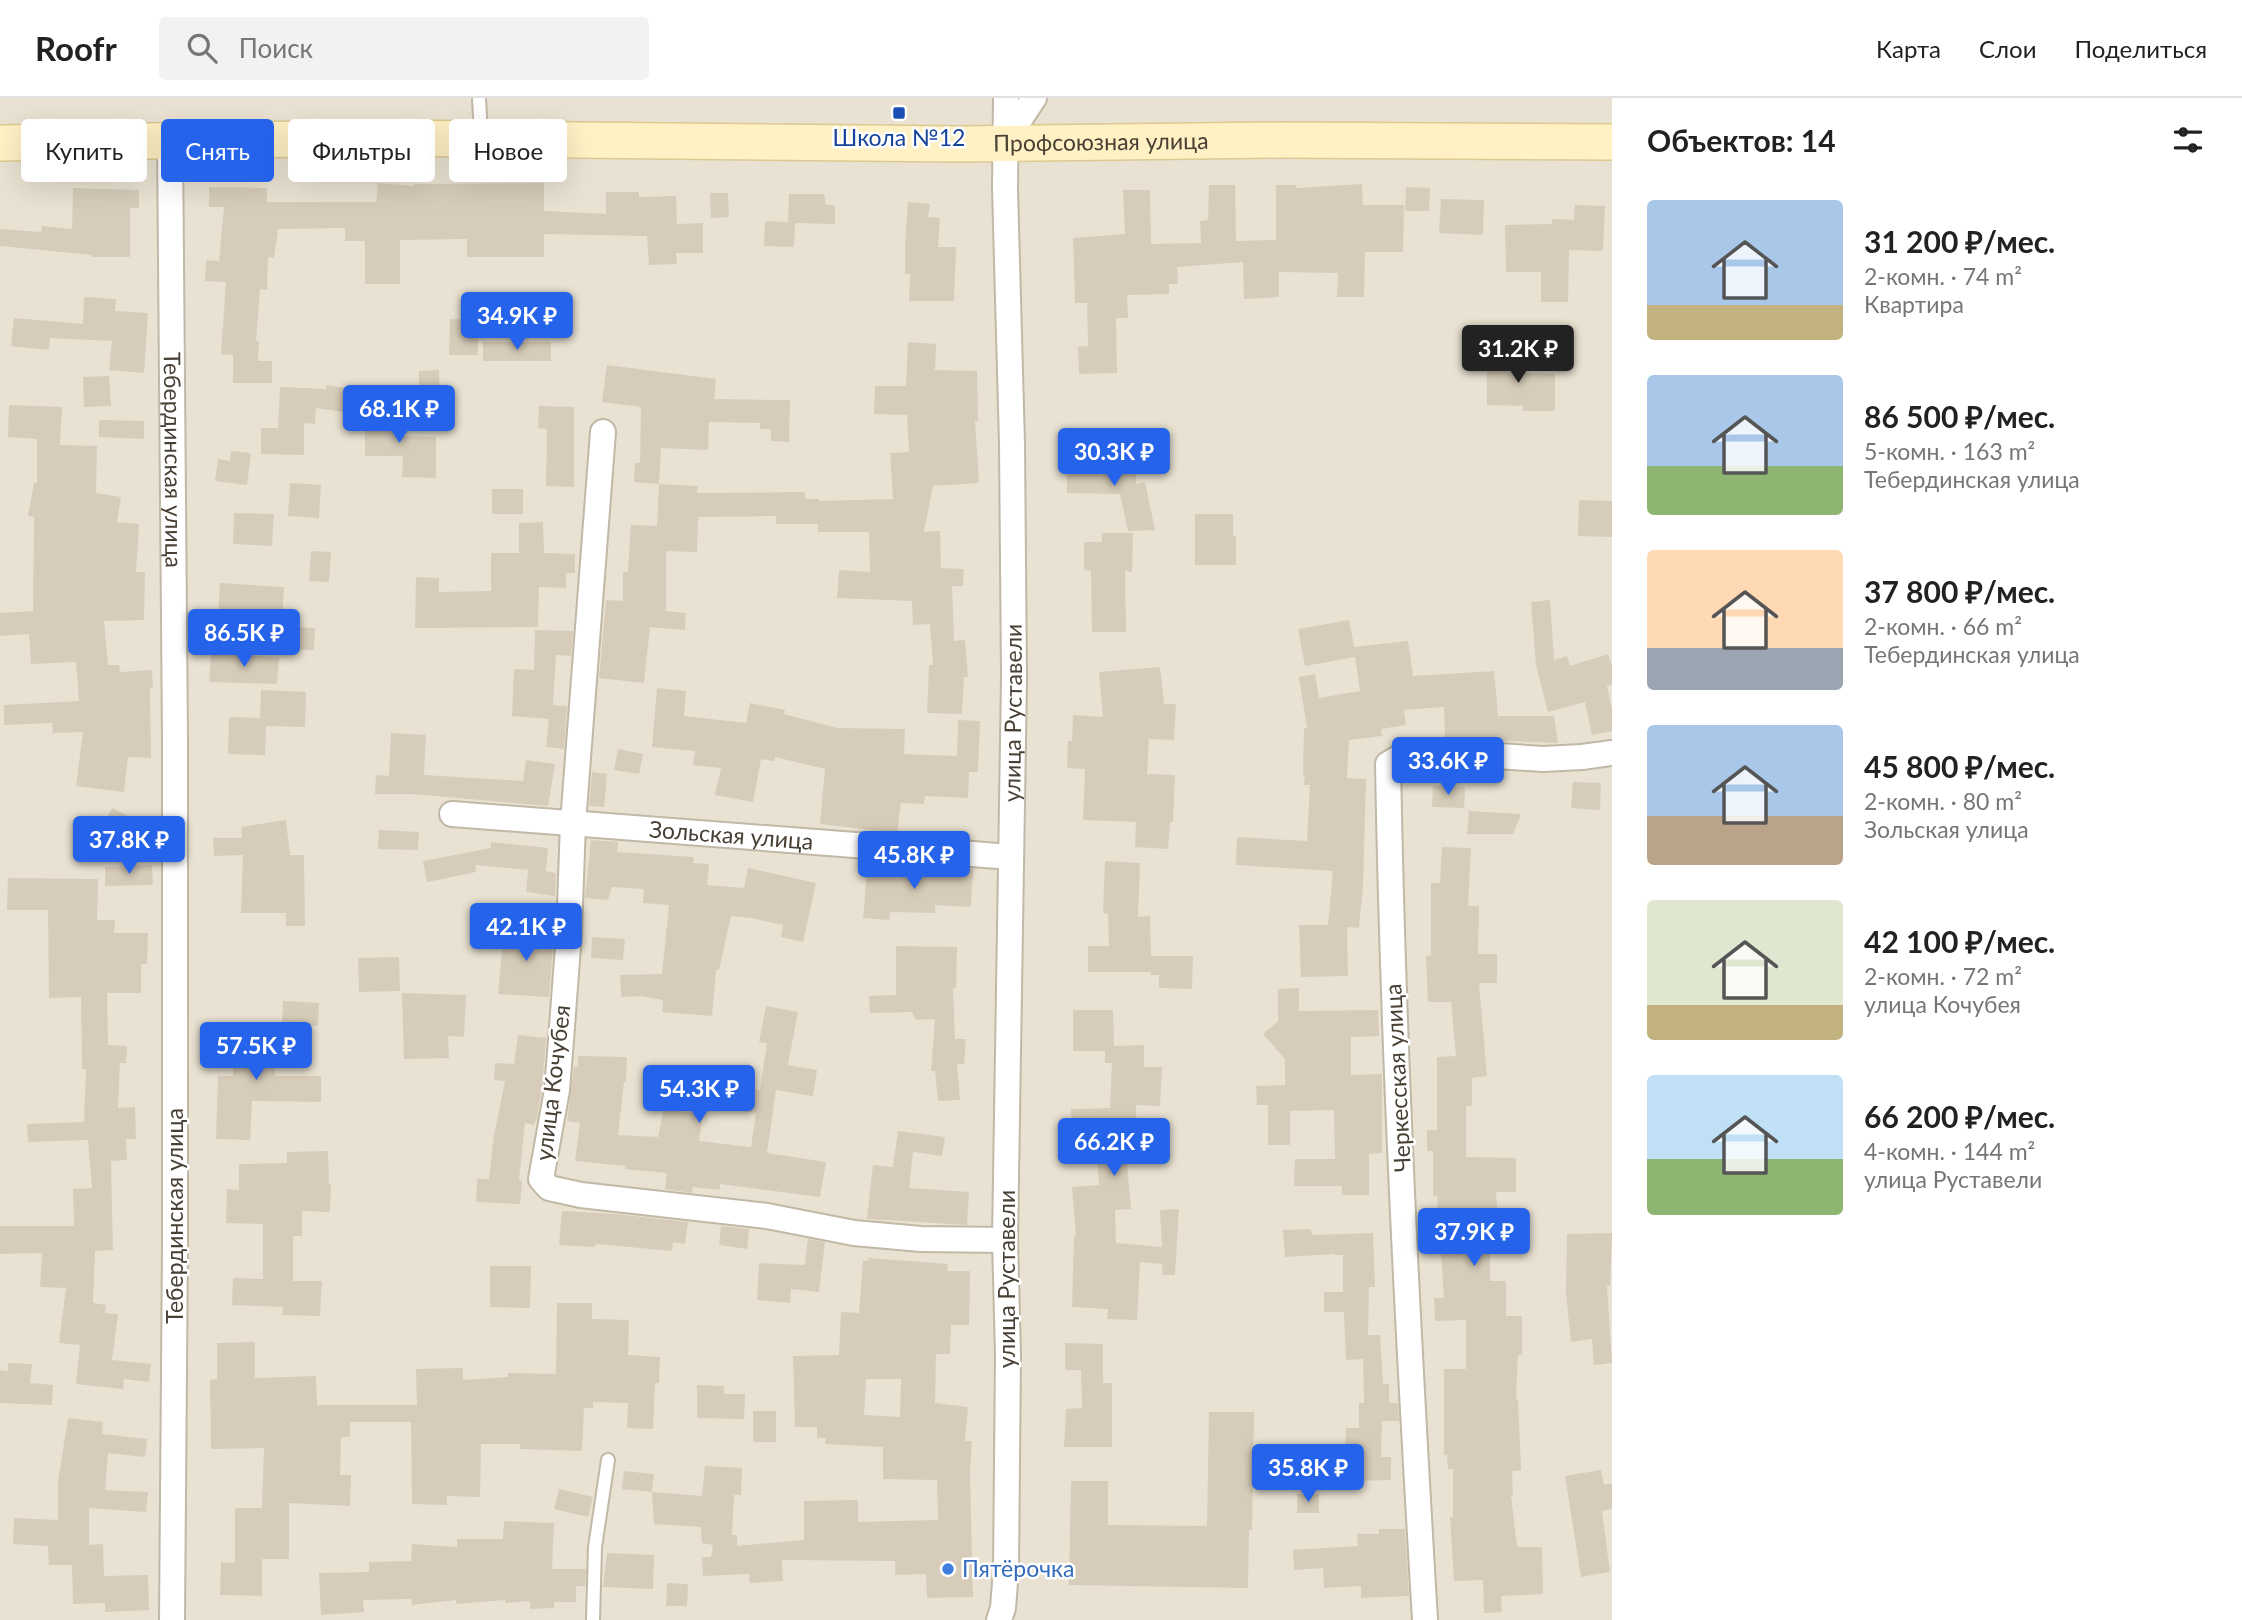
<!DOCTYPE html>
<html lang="ru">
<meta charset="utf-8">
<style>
body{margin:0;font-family:Lato,sans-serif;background:#f2f2f2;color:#222;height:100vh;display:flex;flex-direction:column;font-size:26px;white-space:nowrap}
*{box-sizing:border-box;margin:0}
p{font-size:23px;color:#767676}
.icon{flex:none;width:38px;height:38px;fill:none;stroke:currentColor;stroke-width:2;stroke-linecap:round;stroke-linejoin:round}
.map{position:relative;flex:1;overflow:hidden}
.details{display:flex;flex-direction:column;background:#fff;width:630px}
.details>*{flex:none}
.top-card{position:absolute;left:21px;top:21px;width:665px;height:63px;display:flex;gap:14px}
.price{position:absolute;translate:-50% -60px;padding:0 16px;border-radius:7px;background:#2563eb;color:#fff;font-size:23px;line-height:46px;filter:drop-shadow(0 2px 4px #0008)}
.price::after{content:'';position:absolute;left:50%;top:42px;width:21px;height:16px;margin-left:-10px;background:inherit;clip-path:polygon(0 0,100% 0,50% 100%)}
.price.on{background:#222;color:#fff}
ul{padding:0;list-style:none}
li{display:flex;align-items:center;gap:21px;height:175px;padding:0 35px}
li span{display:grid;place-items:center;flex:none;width:196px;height:140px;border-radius:7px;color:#555}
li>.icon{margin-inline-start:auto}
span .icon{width:84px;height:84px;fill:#fffc;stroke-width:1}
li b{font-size:30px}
h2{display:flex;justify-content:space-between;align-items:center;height:84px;padding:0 35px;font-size:30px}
.tag{padding:0 24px;border-radius:7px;background:#fff;box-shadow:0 7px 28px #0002;font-size:24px;line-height:63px}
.tag.on{background:#2563eb;color:#fff}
header{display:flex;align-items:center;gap:42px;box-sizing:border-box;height:98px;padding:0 35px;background:#fff;border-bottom:2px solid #e0e0e0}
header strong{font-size:33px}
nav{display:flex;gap:38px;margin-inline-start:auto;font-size:24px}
.search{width:490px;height:63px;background:#f2f2f2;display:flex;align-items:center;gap:18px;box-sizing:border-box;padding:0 24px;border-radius:7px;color:#767676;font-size:26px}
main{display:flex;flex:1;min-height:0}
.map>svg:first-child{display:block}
.residential{fill:#e9e2d2}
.building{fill:#d7ccb9;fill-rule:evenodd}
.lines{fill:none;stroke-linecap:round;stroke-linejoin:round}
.lane-casing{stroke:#c1b8a6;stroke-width:16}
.street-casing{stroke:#c1b8a6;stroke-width:28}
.secondary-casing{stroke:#ddc991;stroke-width:38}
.lane{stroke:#fff;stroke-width:12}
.street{stroke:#fff;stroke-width:24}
.secondary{stroke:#fff1c4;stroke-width:35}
.transit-dot{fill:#1a4fb4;stroke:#fff;stroke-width:2.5}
.shop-dot{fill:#3f7fe0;stroke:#fff;stroke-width:2.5}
.labels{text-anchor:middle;stroke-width:5;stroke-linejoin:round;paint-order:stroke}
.transit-label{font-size:23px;fill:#164399;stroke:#fff}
.street-label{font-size:23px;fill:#484034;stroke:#fff}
.shop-label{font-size:23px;fill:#366cbe;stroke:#fff;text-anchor:start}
</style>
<header>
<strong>Roofr</strong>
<div class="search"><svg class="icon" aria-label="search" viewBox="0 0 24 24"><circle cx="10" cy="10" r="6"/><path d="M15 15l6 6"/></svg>Поиск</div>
<nav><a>Карта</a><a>Слои</a><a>Поделиться</a></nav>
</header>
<main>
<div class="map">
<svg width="1612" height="1522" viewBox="0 0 1612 1522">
<rect width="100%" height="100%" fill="#f4f0e5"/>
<rect class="residential" x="0" y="0" width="1612" height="1522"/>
<g class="building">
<path d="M378,85L414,88V86L544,85V113L606,116V94H639V99L676,98L677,126L703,125V155H676L677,166L649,167L647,138L544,136V159H467V141L400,142V186H365V143H345V130L278,131L274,160L268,159L267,192L260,191L256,243H259L258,263H272V285H233V257L221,256L226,184L205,183L206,162L219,163L224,109H209V89L267,90V104H376Z"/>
<path d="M1362,86L1363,107H1404L1403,154H1365L1364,199H1337L1338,175L1279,174V199L1244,201L1243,164L1177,169L1178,186H1169V196L1127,197L1128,220H1116L1117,275L1079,276L1078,249L1088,248L1087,205H1075L1073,140L1125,136L1123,92H1150L1151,146L1201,145L1200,123L1208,122L1209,87H1235L1236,143L1276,142V87H1296V90Z"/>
<path d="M1406,89L1430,90L1429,113H1405Z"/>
<path d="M73,90L139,92V110H130V159H92V157L0,148V131L41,134L42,128L72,131Z"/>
<path d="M710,95H728L729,119L711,120Z"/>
<path d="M789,96H824L826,107H835V126L795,125L794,149L764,148L765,123L788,124Z"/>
<path d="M1441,101L1484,102L1483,137L1439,135Z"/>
<path d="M908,104L930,106L928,119L940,120L938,149H956L954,203H909L910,176H905V146Z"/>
<path d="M1575,107L1605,108L1603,153L1569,152L1568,204H1541V174H1506L1505,127L1552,126V121L1574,122Z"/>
<path d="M84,199L116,201L115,213L148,215L144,275L109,272L112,243L50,240L49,252L11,248L14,220L83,226Z"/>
<path d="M450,221L478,222V257H449Z"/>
<rect x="483" y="244" width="68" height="19"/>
<path d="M908,244L936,246L935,272L977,273L978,323H975L979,385L933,388L924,434L940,433L941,470L964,471L963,488H952L954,543L965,542L968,579H964L962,616L927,615L929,567H933L930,526L913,527L912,503L837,500L839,472L870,474L869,434H818V426H776V418L698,419L697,454L666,453V513L686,515L685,532L650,529L644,585L599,580L606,502L623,503V474H628L631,427L657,428L659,386L698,388L697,395L805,394V401H819V403L893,401L890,355L909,354L907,317L874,316L875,288H906Z"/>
<path d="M1487,256L1519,257V261H1525V275L1555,276V313H1523V308L1487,307Z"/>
<path d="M607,267L716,281L714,301L790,302L789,344L771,343V331H760V325L709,324L708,352L661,350L659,386L634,384L635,365H640L641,309L602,304Z"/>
<path d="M439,272L440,304H419V273Z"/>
<path d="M109,278L111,308L84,309L83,279Z"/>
<path d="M327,287L361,293L357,316L316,310L315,326L304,325V357L261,356V330H278L280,289L326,291Z"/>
<path d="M9,307L62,309L60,347L97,348L96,395L121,399L117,424L139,426L136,474H145L144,522L104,523L108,567H119L120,574L152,572L153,590H150L151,660L128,659L124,694L76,688L83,634L53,635L52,625L4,627V607L79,603L76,564L31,566L29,536L0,538V515L33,513L34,419L28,418L34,385H37V341L8,339Z"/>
<path d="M539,308L574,309V389L546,388L547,331L538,330Z"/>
<path d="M365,310H394V338L436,339V380L402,379L403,358H365Z"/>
<path d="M99,322L144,323V341L99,339Z"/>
<path d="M231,353L251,355L247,387L215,383L218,361L230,363Z"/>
<path d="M1107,361L1136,362V386L1145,384L1155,432L1128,433L1120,396L1067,395V363L1107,364Z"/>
<path d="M290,385L321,387L319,420L288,418Z"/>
<rect x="492" y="391" width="31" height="25"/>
<path d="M1579,402L1612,403V439L1578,438Z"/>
<path d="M234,415L274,416L272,448L233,446Z"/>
<path d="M1195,416H1233V438H1236V467H1195Z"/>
<path d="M543,424L544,455L575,456V475H566V490L539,489L538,529L415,530L416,479L439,480V494L491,493V455H519V425Z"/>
<path d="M1102,435H1133L1132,474L1125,473L1126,534H1092L1091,473L1084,472V444H1102Z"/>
<path d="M311,453L331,454L329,484L309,483Z"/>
<path d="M220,485L284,489L282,522L218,517Z"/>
<path d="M1550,502L1554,562L1567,558L1570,568L1608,556L1612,568V587L1607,588L1612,611V633L1592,637L1585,604L1548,614L1536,567L1531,504Z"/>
<path d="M1349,522L1355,553L1354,549L1408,543L1413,578L1494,573L1498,618H1554L1558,645L1483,642V639H1445L1444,609L1404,612L1406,627L1381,631L1382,638L1349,642L1347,680L1366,681L1363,788L1359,830L1347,829L1348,878L1301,879L1299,827H1328L1333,773L1236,767L1237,739L1307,743L1310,687H1304L1305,677H1303L1304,630H1307L1299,579L1315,576L1319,600L1360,593L1355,559L1305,568L1298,531Z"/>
<path d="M270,528L315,530L314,552L269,551Z"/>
<path d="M535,532L573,533L571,558L556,557L553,607L567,608L564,651L546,649L549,621L512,618L514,571L534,572Z"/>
<path d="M237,556L279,560L277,586L209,584L211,557Z"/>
<path d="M1160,569L1164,606H1176L1174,642L1149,641L1147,676L1175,677L1173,724H1170L1168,751L1135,749L1136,724L1083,722L1085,671L1067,670L1068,643H1072L1073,617L1103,619L1099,574Z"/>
<path d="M657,590L686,593L684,618L746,625L750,605L785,612L784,616L837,630L905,631L904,656L957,658L958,622L980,623L978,674H969L968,700L925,698L924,706L901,705L897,735L820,726L825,671L775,659L774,663L761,661L753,704L715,697L721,670L693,667L695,653L652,649Z"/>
<path d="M261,592L306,594L305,629L266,628L265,657L228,656L229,619L260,620Z"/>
<path d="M391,635L426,637L424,677L523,683L526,662L555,666L548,708L412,696H375L376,677L389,678Z"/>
<path d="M618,651L643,656L639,676L614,672Z"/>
<path d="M592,674L607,676L604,709L589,708Z"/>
<path d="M1573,684L1601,685L1600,712L1571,710Z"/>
<path d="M1433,688L1465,689L1464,710L1432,709Z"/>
<path d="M112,710L144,726L133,748L101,732Z"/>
<path d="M1469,713L1521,716L1513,736H1467Z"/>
<path d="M286,722L290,757H304L305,828H286V815H241L243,757L214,758L213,740H242L241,729Z"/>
<path d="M379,732L419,734L418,752L378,751Z"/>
<path d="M591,742L618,744L617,754L694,759L693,765L709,766L707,787L744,790L748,770L816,785L803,844L781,839L783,827L751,820L731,818L719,872H716L712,918L662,914L663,902L641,898L621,899L620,877L662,876L669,807L643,805L644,791L612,789L608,802L585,800Z"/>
<path d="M491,744L548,750L546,773L556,775L555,798L526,794L528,772L475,767L476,774L427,784L423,763L491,750Z"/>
<path d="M1442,749L1471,750L1468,808H1479L1478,856H1497V885H1479L1487,978L1472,980V1008H1466V1059L1516,1060V1094H1496L1499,1134L1490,1135V1183H1506V1218H1522V1257H1518L1516,1302L1518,1301L1521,1372L1512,1373L1513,1397H1511L1517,1449H1542L1543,1496L1501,1498L1502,1514L1484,1515L1483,1482L1454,1483L1450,1419H1453V1371H1448L1447,1357H1444V1271H1466V1222L1435,1223L1434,1200H1444L1437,1098H1433V1053H1427V1032H1437V959L1456,958L1451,904H1428L1426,858H1431V785H1440Z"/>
<path d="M868,763L895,765L893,778L947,779V769L973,771L971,809L935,807V815L890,814L889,822L863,820Z"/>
<path d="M1105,763L1140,765L1138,819L1150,818L1151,858H1193L1192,891L1159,890V877H1151V874H1088V848H1109L1108,816L1103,815Z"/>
<path d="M152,767L153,787L105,788V769Z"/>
<path d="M8,780L98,781L97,822H115L114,835H148L147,866H141V895H107L108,947L127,948L126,965H120L118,1010L135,1009L136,1041H126L127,1062L111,1063L113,1152L95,1153L93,1205L106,1207L105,1215L118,1216L112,1262L151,1266L149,1284L124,1281L123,1291L76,1286L80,1247L59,1245L66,1190L40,1189L42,1155L0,1156V1128H74L73,1091L92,1090L88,1042L28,1044L27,1026L84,1024L86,971H82L81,899L49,900L48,812H7Z"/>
<path d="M504,830L554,835L549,899L498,896Z"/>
<path d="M592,839L625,841L623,862L591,860Z"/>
<path d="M896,848L957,849L956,890H953L955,941H966L964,966H957L960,1002L938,1003L935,973H931L935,921L916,922L912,914L870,915L869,898L896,897Z"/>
<path d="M399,859L400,893L359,894L358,860Z"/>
<path d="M1299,890V913L1378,912L1379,938L1351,939V977L1382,976V1055L1369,1056V1097H1342V1088H1294L1295,1061H1335L1334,1012L1290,1013V1047H1268V1007H1257L1256,988L1285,987V961L1263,936L1278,923V891Z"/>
<path d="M402,895L466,897L464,939L448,938L449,960L404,961Z"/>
<path d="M283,903L319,905L318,928L282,925Z"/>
<path d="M766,908L798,914L788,967L817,972L813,998L776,992L767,1055L826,1064L820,1099L720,1086V1092L693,1089L692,1095L665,1091L667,1075L625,1071V1068L575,1063L580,1025L567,1023L574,969H578V958L627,959L626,984H624L618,1037L658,1039L664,1010L703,1017L699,1043L751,1049L756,1015L702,1007L705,985L760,992L767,945L759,944Z"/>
<path d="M1073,912H1113L1114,948L1144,947V969H1162L1160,1008L1136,1007L1137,1052H1126L1131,1111L1115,1112L1116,1145L1162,1149L1160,1112L1179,1111L1175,1177H1163L1162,1166L1140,1164L1137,1222L1107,1221L1108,1211L1072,1209L1074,1138H1076L1072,1089L1099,1087L1096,1052L1084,1053V1030L1072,1031L1071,1011L1110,1010L1112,965H1105V953H1073Z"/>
<path d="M233,926H275V978H321V1004L252,1003L250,1042L216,1041L218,978H233Z"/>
<path d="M518,937L546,940L542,990L537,1020L534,1027L525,1025L519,1082L522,1083L520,1106L476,1104L477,1081H489L494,1037L505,983L494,982L495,965L514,966Z"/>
<path d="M898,1033L945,1039L942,1058L913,1054L909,1090L969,1094L967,1127L867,1121L873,1067L893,1069Z"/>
<path d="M328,1053L329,1086H331L330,1114L302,1113V1138H293V1183H322L320,1218L282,1217L283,1209L232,1207L233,1180L263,1181V1126L226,1125L227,1091L239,1092V1066L287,1065V1054Z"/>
<path d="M562,1113L616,1116L688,1124L685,1146L673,1144L672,1153L596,1146L595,1149L559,1147Z"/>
<path d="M721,1128L749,1131L747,1151L719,1147Z"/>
<path d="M1311,1131L1312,1137L1373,1135L1375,1189H1369L1368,1237H1380L1383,1286H1389V1305H1398L1399,1323H1382L1381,1359H1391V1382L1352,1383V1381L1319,1384L1317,1359L1345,1357L1346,1330H1359V1305H1364L1363,1261L1346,1262L1344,1214H1324V1194H1343V1157H1334V1156L1285,1159L1283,1132Z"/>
<path d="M1612,1135L1610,1188H1607L1612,1265L1594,1267L1592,1241L1571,1244L1566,1196L1567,1136Z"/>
<path d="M808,1141L825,1144L819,1194L791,1191L790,1205L757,1202L759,1165L805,1167Z"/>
<path d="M869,1160L948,1166L947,1173H970L969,1227H951L950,1256H936L935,1305L968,1309L965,1343H972L970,1375L973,1499L927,1500L926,1476L895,1477V1463L782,1462L783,1483L750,1485L749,1476L703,1478L702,1459H711L713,1447L702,1445L701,1429L654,1426L652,1394L702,1398L705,1368L742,1370L741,1397H734L732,1437H737V1448L804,1442V1403L858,1402V1424L938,1422L937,1382L883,1381V1349L825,1346L826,1340H817V1329H795L793,1258L839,1257L841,1214L859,1215L863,1163H868ZM866,1281H901L900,1319L864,1317Z"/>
<path d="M490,1168H531L530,1210L490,1209Z"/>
<path d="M557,1205H592V1221L629,1222L628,1257L660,1259L659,1285H655L653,1331L627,1330L628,1305L593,1304V1310H584L582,1353L520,1351V1346H481L480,1399L447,1398V1407L412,1406L411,1324H350V1339H341L340,1377H351L350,1408L289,1405V1461H262V1498L220,1497L221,1464L235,1465V1410H262L264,1350L211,1351L210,1282L217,1281V1245L255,1244V1280L316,1278L317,1307H417L416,1271L463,1270V1282L508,1279V1275L556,1276Z"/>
<path d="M1065,1245L1103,1246V1285H1112V1349H1064L1066,1311L1082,1310L1081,1272H1065Z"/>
<path d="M8,1265L32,1266L30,1285L53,1287L52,1307L0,1305V1272L8,1273Z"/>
<path d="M697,1287L724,1288V1296H745L744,1321L697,1320Z"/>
<rect x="753" y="1313" width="23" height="31"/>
<path d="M1209,1314H1254L1252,1432H1249L1248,1490L1069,1487L1071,1383H1108V1427L1207,1428Z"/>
<path d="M68,1320L103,1324L102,1336L147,1341L145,1359L108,1355L105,1392L148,1394L146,1414L89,1410V1447L103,1446L104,1478L148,1477L149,1512L105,1514V1505L73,1506L72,1467H49L48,1448L13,1446L14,1420L58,1422V1384Z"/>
<path d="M1601,1372L1604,1387L1612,1385V1411L1602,1413L1610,1474L1581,1479L1565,1378Z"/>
<path d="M624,1373L654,1376L652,1394L622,1391Z"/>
<path d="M559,1391L593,1399L588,1419L554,1411Z"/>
<rect x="1297" y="1396" width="22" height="19"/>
<path d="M504,1423L554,1425L552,1471H586L585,1488H576V1504H554V1510L530,1511V1503L505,1505V1502L456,1506V1502L412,1507L411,1501L363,1502L364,1514L321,1517L319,1475L369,1474V1464L411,1463L412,1446L457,1449V1441H503Z"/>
<path d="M1379,1431H1405L1409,1498L1361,1500V1488L1324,1490L1323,1470L1294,1472L1293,1452L1358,1448L1357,1436H1379Z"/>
<path d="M607,1455L654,1457L653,1491L603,1489Z"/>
<path d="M667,1485L688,1486L687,1508H666Z"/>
</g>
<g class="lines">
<g class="lane-casing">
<g id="lane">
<path d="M479,0L481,38"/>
<path d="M593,1522L595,1449L608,1362"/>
</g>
</g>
<g class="street-casing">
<g id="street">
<path id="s1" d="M170,42L175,642V1147L172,1522"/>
<path d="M1005,44L1034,0"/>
<path d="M603,334L573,725L569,835L561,942L557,992L541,1081L549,1090L581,1097L767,1118L854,1135L921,1141L1005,1142"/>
<path id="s2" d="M452,716L1011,759"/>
<path id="s3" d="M999,1522L1003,1510L1006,1472L1008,1256L1005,1142L1014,580L1012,346L1005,91L1006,0"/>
<path d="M1425,1522C1408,1237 1393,952 1388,666L1405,656L1437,654L1543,661L1582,659L1612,655"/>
</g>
</g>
<g class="secondary-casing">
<g id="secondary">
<path id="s4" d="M0,45L377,40L961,46L1281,42L1612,44"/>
</g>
</g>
<use href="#lane" class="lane"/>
<use href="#street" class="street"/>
<use href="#secondary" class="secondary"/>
</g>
<rect class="transit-dot" x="892" y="8" width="14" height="14" rx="3.5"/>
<circle class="shop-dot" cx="948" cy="1471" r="7"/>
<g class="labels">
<g class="transit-label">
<text x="899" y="48">Школа №12</text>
</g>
<g class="street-label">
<text dy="8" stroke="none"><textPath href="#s4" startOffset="1101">Профсоюзная улица</textPath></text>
<text dy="8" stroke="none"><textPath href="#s1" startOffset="320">Тебердинская улица</textPath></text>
<text dy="8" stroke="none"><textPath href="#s3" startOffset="908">улица Руставели</textPath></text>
<text dy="8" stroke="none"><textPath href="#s2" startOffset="280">Зольская улица</textPath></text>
<text transform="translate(1398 980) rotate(-93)" y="8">Черкесская улица</text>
<text transform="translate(553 985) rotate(-83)" y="8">улица Кочубея</text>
<text transform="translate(175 1118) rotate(-90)" y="8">Тебердинская улица</text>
<text transform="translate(1007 1181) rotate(-90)" y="8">улица Руставели</text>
</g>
<g class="shop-label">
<text x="962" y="1479">Пятёрочка</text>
</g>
</g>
</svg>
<b class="price" style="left:517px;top:254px">34.9K ₽</b>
<b class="price on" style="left:1518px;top:287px">31.2K ₽</b>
<b class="price" style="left:399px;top:347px">68.1K ₽</b>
<b class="price" style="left:1114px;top:390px">30.3K ₽</b>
<b class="price" style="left:244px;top:571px">86.5K ₽</b>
<b class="price" style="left:1448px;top:699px">33.6K ₽</b>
<b class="price" style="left:129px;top:778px">37.8K ₽</b>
<b class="price" style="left:914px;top:793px">45.8K ₽</b>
<b class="price" style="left:526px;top:865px">42.1K ₽</b>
<b class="price" style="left:256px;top:984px">57.5K ₽</b>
<b class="price" style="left:699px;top:1027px">54.3K ₽</b>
<b class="price" style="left:1114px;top:1080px">66.2K ₽</b>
<b class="price" style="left:1474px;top:1170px">37.9K ₽</b>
<b class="price" style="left:1308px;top:1406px">35.8K ₽</b>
<div class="top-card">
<a class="tag">Купить</a>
<a class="tag on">Снять</a>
<a class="tag">Фильтры</a>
<a class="tag">Новое</a>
</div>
</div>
<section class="details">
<h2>Объектов: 14<svg class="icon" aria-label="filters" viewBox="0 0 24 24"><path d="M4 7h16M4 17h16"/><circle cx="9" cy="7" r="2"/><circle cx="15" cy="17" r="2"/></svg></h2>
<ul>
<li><span style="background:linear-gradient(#a9c7e8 75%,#c2b280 0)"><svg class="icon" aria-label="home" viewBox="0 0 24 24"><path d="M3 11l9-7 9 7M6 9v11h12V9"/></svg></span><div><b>31 200 ₽/мес.</b><p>2-комн. · 74 m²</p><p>Квартира</p></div></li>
<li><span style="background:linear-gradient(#a9c7e8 65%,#8fb573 0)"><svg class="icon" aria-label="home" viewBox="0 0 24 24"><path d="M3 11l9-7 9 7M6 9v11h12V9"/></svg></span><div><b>86 500 ₽/мес.</b><p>5-комн. · 163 m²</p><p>Тебердинская улица</p></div></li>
<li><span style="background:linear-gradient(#ffd9b3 70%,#9aa5b1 0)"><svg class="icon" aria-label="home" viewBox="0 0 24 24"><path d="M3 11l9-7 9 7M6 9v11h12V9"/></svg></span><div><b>37 800 ₽/мес.</b><p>2-комн. · 66 m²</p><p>Тебердинская улица</p></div></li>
<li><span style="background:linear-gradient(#a9c7e8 65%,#b9a48a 0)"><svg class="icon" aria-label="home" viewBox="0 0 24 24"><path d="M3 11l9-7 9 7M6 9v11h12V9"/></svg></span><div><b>45 800 ₽/мес.</b><p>2-комн. · 80 m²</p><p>Зольская улица</p></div></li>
<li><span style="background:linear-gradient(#dfe7d0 75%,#c2b280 0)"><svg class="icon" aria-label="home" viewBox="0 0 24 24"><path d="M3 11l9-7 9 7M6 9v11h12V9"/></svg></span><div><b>42 100 ₽/мес.</b><p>2-комн. · 72 m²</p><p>улица Кочубея</p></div></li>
<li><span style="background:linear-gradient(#bfe0f5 60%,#8fb573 0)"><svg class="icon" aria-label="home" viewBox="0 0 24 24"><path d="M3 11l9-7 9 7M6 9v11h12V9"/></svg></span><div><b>66 200 ₽/мес.</b><p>4-комн. · 144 m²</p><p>улица Руставели</p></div></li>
</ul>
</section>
</main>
